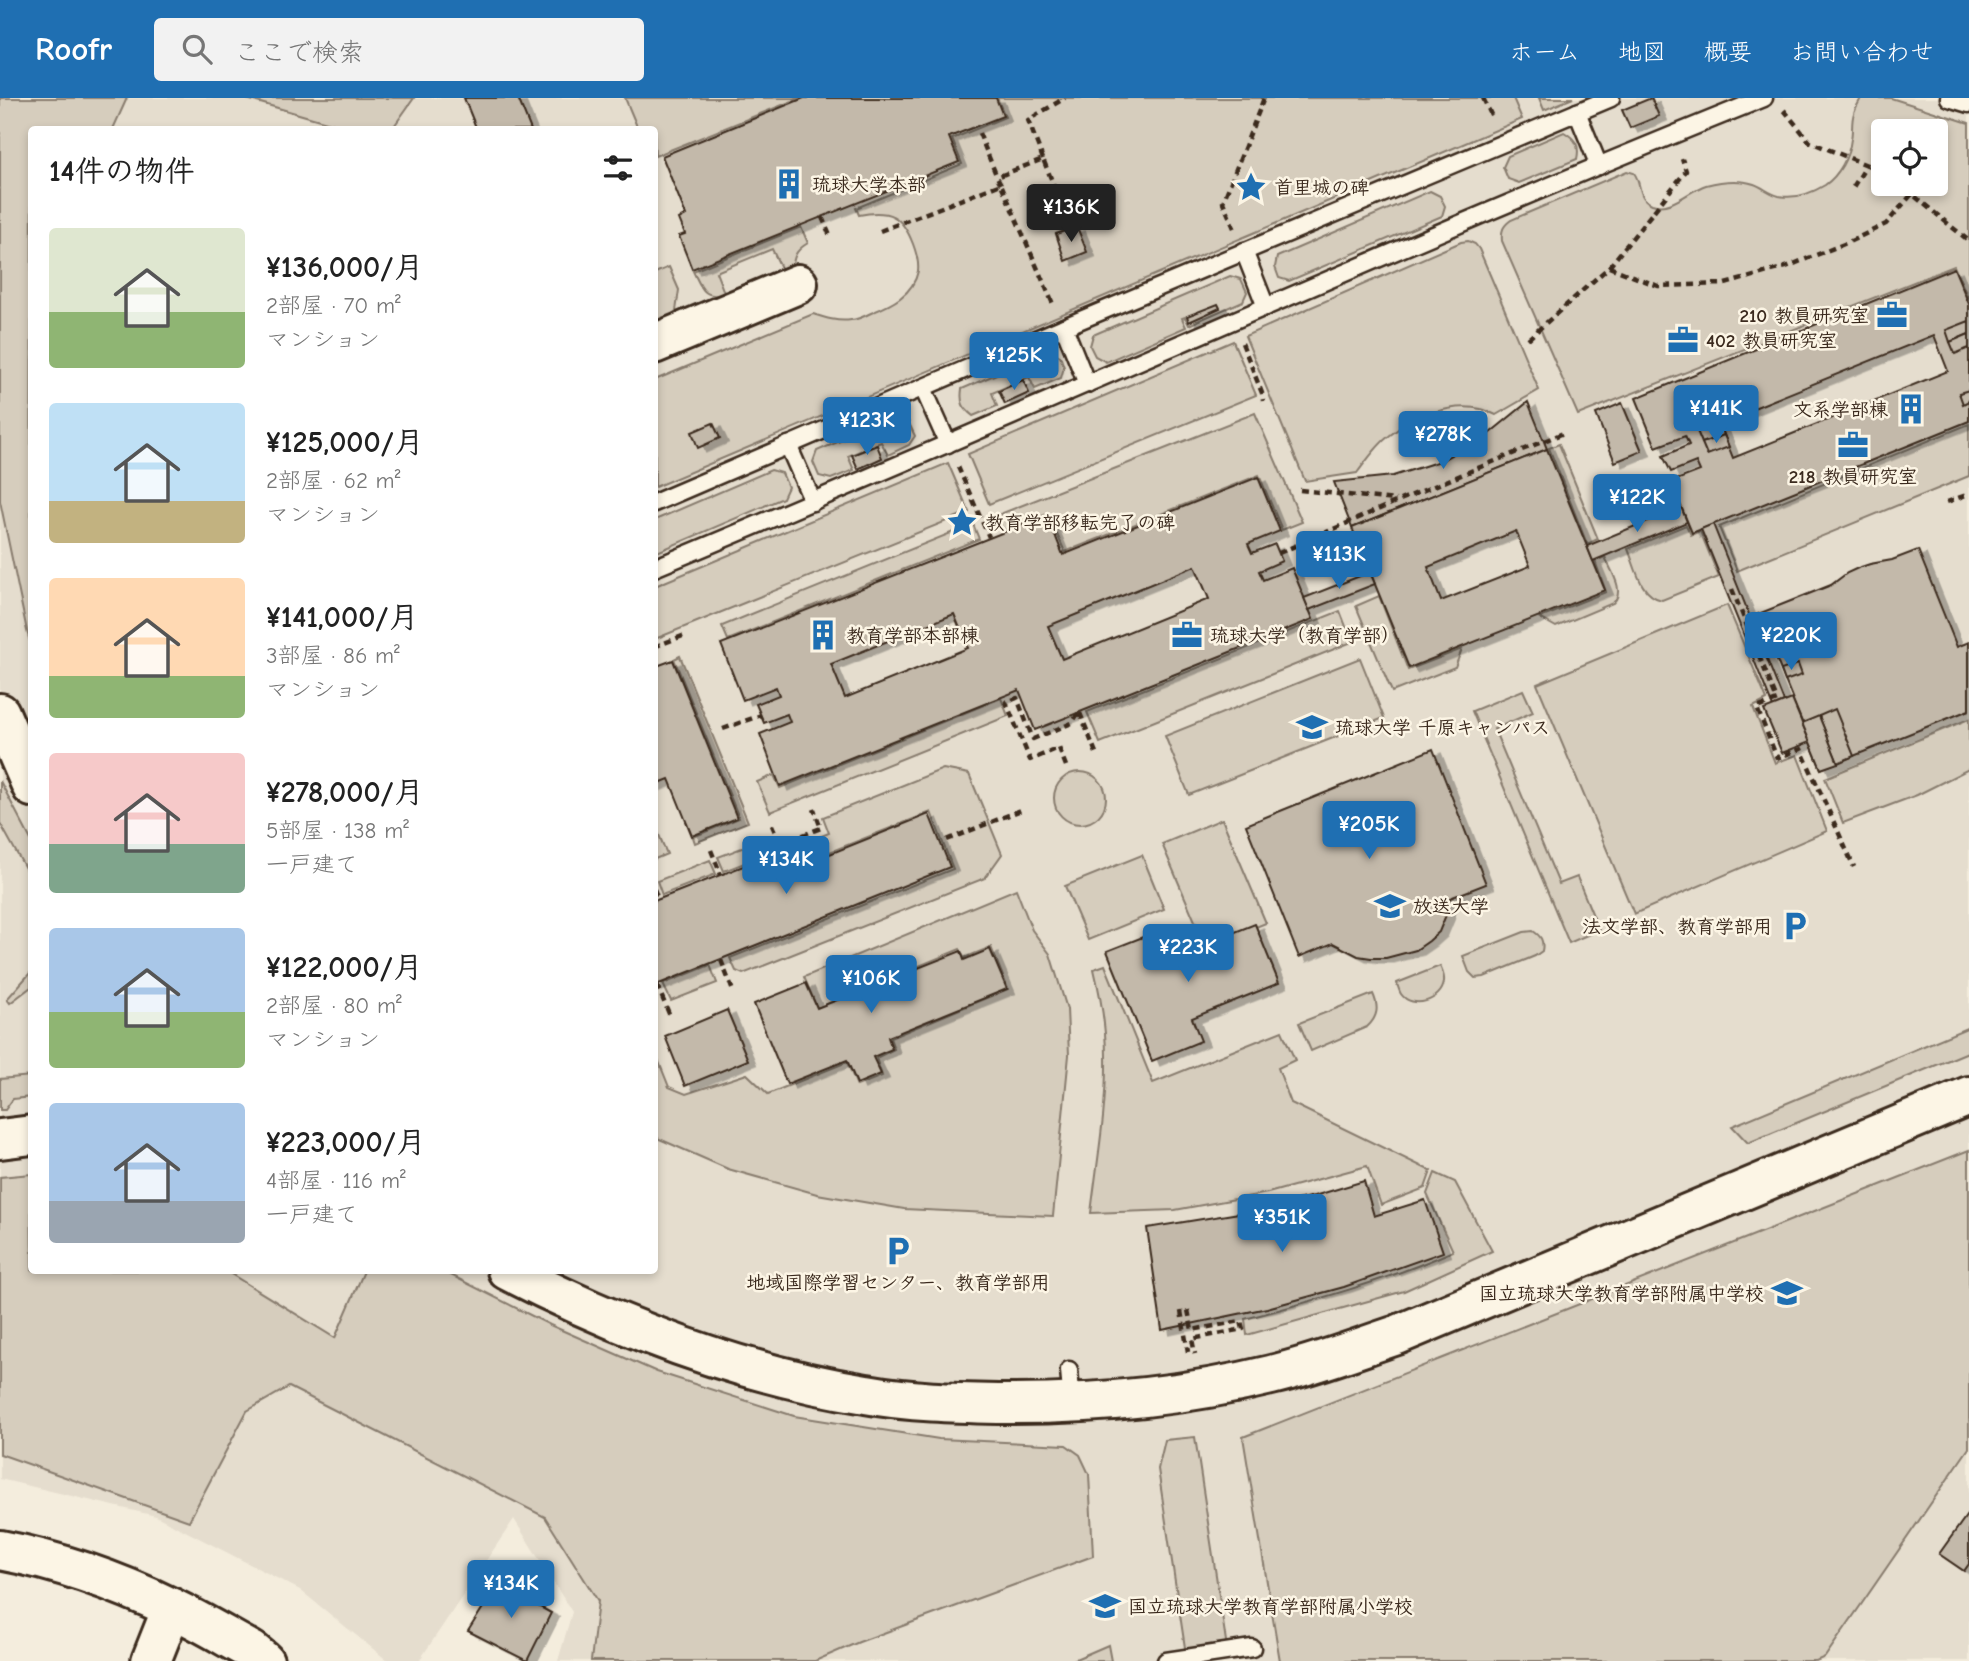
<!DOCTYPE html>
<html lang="ja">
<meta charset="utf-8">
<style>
body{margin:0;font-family:"Comic Neue","Klee One",sans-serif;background:#f2f2f2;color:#222;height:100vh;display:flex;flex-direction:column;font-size:26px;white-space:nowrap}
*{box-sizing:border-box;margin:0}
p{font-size:23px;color:#767676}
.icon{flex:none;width:38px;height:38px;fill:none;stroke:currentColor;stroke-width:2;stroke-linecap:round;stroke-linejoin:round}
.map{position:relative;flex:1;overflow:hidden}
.panel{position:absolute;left:28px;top:28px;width:630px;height:1148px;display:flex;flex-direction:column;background:#fff;border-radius:7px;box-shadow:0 4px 10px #0003}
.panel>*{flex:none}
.buttons{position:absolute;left:1871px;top:21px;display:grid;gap:14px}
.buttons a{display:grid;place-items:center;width:77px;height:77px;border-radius:7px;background:#fff;box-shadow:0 4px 10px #0003;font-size:35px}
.price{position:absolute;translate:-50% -60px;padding:0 16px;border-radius:7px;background:#1f6fb2;color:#fff;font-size:23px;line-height:46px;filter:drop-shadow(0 2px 4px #0008)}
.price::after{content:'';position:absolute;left:50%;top:42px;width:21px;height:16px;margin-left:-10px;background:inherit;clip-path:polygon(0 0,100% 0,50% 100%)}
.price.active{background:#222;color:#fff}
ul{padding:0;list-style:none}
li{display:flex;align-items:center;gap:21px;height:175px;padding:0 21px}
li span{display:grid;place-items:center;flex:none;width:196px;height:140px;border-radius:7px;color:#555}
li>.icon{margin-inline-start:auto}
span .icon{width:84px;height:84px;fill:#fffc;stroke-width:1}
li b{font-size:30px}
h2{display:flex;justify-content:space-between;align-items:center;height:84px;padding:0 21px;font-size:30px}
header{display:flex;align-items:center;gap:42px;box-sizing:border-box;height:98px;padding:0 35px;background:#1f6fb2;color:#fff}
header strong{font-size:33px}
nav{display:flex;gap:38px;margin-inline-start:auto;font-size:24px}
.search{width:490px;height:63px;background:#f2f2f2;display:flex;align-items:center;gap:18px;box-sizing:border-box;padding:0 24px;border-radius:7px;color:#767676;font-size:26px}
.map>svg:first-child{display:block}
.built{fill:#e5ddce;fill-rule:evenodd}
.green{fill:#d6cdbd;stroke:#887c6e;stroke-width:2;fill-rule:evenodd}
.building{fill:#c3b9aa;stroke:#3b2a1e;stroke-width:2;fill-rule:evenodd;filter:url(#shadow)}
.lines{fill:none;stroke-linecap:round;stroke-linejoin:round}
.lane-casing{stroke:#3b2a1e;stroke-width:21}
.secondary-casing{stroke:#3b2a1e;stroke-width:44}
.path{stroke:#3b2a1e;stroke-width:4.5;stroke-dasharray:7 5;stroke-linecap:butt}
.lane{stroke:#fcf5e5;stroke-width:16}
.secondary{stroke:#fcf5e5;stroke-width:38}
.labels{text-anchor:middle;stroke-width:5;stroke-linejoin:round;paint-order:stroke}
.poi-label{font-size:19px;font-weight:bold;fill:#3b2a1e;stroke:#fcf5e5;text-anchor:start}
</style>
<header>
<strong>Roofr</strong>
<div class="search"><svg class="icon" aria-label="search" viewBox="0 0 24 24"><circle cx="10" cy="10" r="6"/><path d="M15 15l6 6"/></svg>ここで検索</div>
<nav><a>ホーム</a><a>地図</a><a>概要</a><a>お問い合わせ</a></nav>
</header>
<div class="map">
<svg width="1969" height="1563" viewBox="0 0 1969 1563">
<defs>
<filter id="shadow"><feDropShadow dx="8" dy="4.5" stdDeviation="0" flood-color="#0004"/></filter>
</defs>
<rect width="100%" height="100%" fill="#f4eddd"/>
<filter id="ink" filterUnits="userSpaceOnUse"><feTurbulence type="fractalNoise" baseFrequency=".0143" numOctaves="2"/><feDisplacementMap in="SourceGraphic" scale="14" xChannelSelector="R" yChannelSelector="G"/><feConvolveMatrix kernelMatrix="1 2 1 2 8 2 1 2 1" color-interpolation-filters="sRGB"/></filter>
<g filter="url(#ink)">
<path class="built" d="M0,0H1969V1563H558L572,1514L514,1421L419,1563H388L300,1492L156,1418L0,1381ZM32,32H654V1172H32ZM1883,33H1936V86H1883Z"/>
<g class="green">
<path d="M0,0H127L113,31L32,32L31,547L27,533L0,403Z"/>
<path d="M243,0H414L392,31H351Z"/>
<path d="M625,0H800L655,58L654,32L638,31Z"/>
<path d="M997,0H1513L1522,21L655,389V282L813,216C825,220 838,224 851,222C857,222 865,218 871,215C891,207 913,197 918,173C919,165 916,154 913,146C902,117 889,111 859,117L856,110L962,66L952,41L1005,19Z"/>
<path d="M1539,0H1573L1544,12Z"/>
<path d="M1861,0H1891L1969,25V202L1954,168L1578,317L1502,143C1501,132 1503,128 1511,122L1627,73L1634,75C1642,85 1637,100 1652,106C1672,113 1689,92 1706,87C1721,83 1739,81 1754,86C1763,89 1770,96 1779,98C1795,101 1812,95 1825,87C1839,77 1849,59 1851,41C1853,33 1851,23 1854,15C1855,10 1859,5 1861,0ZM1936,33V86H1883V33Z"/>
<path d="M1564,34C1576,41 1580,48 1577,61L1519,85L1508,81L1503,69L1508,58Z"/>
<path d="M1430,93L1440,98L1445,108L1442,118L1289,183L1279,180L1275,169L1277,159Z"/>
<path d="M801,129L808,145C798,151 794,156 793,167L782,172L772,151L716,174L725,197C703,200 702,191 693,173Z"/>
<path d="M1468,143L1475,146L1479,151L1539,292L1496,317C1491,315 1486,312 1481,311C1451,304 1412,319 1389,338C1376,348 1367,362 1357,375L1305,383L1245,238L1461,144Z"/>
<path d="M669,169L679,192L676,213L666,221L655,226V175Z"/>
<path d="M1230,178L1241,181L1247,194L1243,203L1189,227L1185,219L1182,220L1186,229L1106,264L1095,258L1090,248L1093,237Z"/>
<path d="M1233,243L1256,297L989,406L968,356Z"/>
<path d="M1049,253L1060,258L1064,269L1061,280L1035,291L1029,279L992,295L997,308L973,318C963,310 960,305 962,291Z"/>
<path d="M1255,315L1302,424L1282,432L1259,377L1065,454L1048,416L1001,433L995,418Z"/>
<path d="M895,319L907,321L915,338L909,347L888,357L881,344L848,358L854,372L831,381L819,378L813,364L817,353Z"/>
<path d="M1969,326V378L1737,473L1719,429Z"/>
<path d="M1559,346L1598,441L1587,446L1549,350Z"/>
<path d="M948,365L969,414L655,541V488Z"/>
<path d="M771,372L782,375L788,389L783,400L655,455V422Z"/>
<path d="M973,426L979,441L728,542L722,528Z"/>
<path d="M1686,427L1691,437L1700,433L1719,479L1662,502C1640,498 1636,470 1628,451Z"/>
<path d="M1605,459C1611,473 1626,494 1613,505L1556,529L1540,520L1606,494L1595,463Z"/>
<path d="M1379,498L1408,572L1462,551L1455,569L1392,594L1356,508Z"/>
<path d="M1727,507L1767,602L1753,609L1775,665L1797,657L1827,733L1634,816L1537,586Z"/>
<path d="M1340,513L1352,544L1100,645L1087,614Z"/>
<path d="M680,558L748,724L695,745L693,739L739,720L674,561Z"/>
<path d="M1360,560L1384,620L1189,697L1165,638Z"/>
<path d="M1523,592L1533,614L1494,631L1559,786L1577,779L1599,832L1569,845L1472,613Z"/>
<path d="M1001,600L1008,618L770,714L757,684L774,677L780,690Z"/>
<path d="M1969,621V671L1917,697L1843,725L1825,680Z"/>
<path d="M943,671L969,676L1002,756L985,780L743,876L736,873L730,860L953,771L931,714L812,761L804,745L829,735L823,719Z"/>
<circle cx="1080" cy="700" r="26"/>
<path d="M0,683L31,742V781L0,725Z"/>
<path d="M1222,721L1266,825L1206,849L1162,746Z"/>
<path d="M654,725L667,756L655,761H654Z"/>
<path d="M768,740L773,754L724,773L718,759Z"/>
<path d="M1142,757L1164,811L1088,842L1065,788Z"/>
<path d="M710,762L716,776L662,797L657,783Z"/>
<path d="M1016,791L1032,832L1050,856L1067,911L1069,957L1053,1118L904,1111L817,1096L728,1071L655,1039V954L669,989L686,996L747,976L768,996L847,964L857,988L882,978L876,960L894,951L890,940L1008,891L991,849L964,860L960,851L817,910L804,879Z"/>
<path d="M1533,833C1541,838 1544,843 1542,853L1535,858L1484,879L1475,880L1469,874L1463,858L1524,834Z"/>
<path d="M710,867L717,885L671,903L663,886Z"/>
<path d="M1105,867L1153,985L1282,933L1295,962L1278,970L1291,1005L1431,1073L1425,1090L1381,1107L1367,1068L1268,1095L1175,1112L1091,1115C1097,1065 1107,1008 1106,958C1106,928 1101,900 1094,871Z"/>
<path d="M1440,868C1442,873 1445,878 1444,884C1442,903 1412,912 1401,896C1400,895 1397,886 1397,885Z"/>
<path d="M31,874V889L10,905L7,901Z"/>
<path d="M1373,896C1379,909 1378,919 1367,929L1311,953L1299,925Z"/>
<path d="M1969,929L1968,954L1748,1045L1732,1028Z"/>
<path d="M31,978V999L13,1001L5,1012H0V981Z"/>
<path d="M1969,1052V1350L1825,1559L1816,1563H1280L1243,1339Z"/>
<path d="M1435,1075L1455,1084L1492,1153L1404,1193L1247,1237L1245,1221C1316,1202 1386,1183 1453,1153L1427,1096Z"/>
<path d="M31,1076L32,1172L226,1173L335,1240L364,1173H443L550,1227L657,1274L794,1318L939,1341L1066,1347L1080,1357L1089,1376L1093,1458L859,1544L815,1563H591L598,1503L545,1419L289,1289L247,1313L189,1423L0,1356V1079Z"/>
<path d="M1195,1339L1229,1563H1187L1158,1371L1165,1342Z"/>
<path d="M1108,1547L1111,1563H1071Z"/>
</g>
<g class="building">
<path d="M464,0H518L531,32H477Z"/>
<path d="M804,0H996L1003,18L949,39L959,64L692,171L679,138L685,136L679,121L686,117L662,58Z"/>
<path d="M1651,0L1659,18L1630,30L1622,12Z"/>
<path d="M1077,129L1087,154L1065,163L1056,136Z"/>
<path d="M1954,170L1969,206V323L1692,435L1671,384L1700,373L1696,364L1671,374L1663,358L1689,347L1685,338L1656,349L1636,300ZM1934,237L1948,273L1733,360L1719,324Z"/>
<path d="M1218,206L1220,210L1189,224L1187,218Z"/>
<path d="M1969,223V236L1950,244L1946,232Z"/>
<path d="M1969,236V250L1955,256L1950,244Z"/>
<path d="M1023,282L1029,295L1005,306L999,293Z"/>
<path d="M1969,292V303L1963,306L1959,295Z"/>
<path d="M1528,304L1547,351L1352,430L1334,384L1393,378L1440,363L1490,335Z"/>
<path d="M1622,305L1642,353L1615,364L1596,316Z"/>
<path d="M1719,324L1724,337L1702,345L1697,333Z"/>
<path d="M713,325L720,340L698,350L692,334Z"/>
<path d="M1724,337L1729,349L1707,357L1702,345Z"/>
<path d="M877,347L882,360L858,371L852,357Z"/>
<path d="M1547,351L1605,492L1409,570L1352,430ZM1516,433L1530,468L1441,503L1428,469Z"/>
<path d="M1258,379L1280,433L1248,446L1252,455L1275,446L1282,463L1259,473L1263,482L1292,470L1313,521L1035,632L1019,592L780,688L760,636L790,624L787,616L764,625L756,606L779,597L776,589L743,602L721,546L1047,417L1063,457ZM1195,468L1209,501L1062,561L1048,528ZM954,516L968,550L845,600L831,566Z"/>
<path d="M1681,409L1687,424L1593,463L1587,448Z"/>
<path d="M1713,426L1784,604L1773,609L1701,431Z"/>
<path d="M1918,452L1957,549L1969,544V612L1821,671L1758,516L1831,487L1847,475L1858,470L1870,466L1892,462Z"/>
<path d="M1370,474L1375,486L1309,512L1304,500Z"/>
<path d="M673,562L737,720L692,738L669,681L654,687V569Z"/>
<path d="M1798,566L1802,577L1785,583L1781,572Z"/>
<path d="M1792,601L1810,644L1782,655L1764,612Z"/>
<path d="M1835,611L1854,658L1838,665L1819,618Z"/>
<path d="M1819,618L1838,665L1821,671L1802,625Z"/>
<path d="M1433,651L1486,786L1450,800L1446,817L1439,834L1429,843L1416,852L1386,860H1371L1358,858L1333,845L1299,859L1246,727Z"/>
<path d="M929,716L950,769L654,888V803L802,745L810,764Z"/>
<path d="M1255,826L1279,885L1192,920L1201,943L1152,963L1107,853L1158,833L1170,860Z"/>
<path d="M990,851L1007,891L888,939L892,951L873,959L881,976L857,986L847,962L787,986L754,906L806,885L817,910L961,853L964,862Z"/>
<path d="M727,912L748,962L685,988L665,938Z"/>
<path d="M1364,1083L1374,1118L1425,1102L1443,1154L1344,1189L1267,1210L1162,1232L1147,1130L1245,1114L1314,1098Z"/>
<path d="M1969,1414V1466L1964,1473L1939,1456Z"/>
<path d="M503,1478L524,1490L522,1499L551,1515L527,1563L468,1533Z"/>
</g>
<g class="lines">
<g class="lane-casing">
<g id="lane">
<path d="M1949,0L1969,6"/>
<path d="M1577,14L1599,68"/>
<path d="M1244,153L1266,209"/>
<path d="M1064,229L1087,286"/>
<path d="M923,290L948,346"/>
<path d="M788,347L813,404"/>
<path d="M654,405L1064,229L1611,0"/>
<path d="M654,470C1025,316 1391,150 1764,0"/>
<path d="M1069,1272L1072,1305"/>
<path d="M1166,1563L1252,1550"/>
</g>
</g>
<g class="secondary-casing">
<g id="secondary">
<path d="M654,246L798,186"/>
<path d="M0,615L32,689"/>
<path d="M0,1041L32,1037"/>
<path d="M507,1172C620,1230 740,1276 866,1296C910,1304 954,1305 998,1306C1090,1307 1181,1299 1271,1277C1314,1267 1355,1251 1397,1237L1969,998"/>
<path d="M0,1452C59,1463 118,1484 172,1510C200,1523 226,1539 252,1553L264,1563"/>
<path d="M151,1563L172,1510"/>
</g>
</g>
<g class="path">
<path d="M1483,0L1493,21"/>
<path d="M1784,12L1810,44L1867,67L1883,77"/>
<path d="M979,35L997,79"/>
<path d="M1043,61L1028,22L1065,0"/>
<path d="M1001,86L997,79L1043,61L1070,127"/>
<path d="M1896,86L1912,96L1917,86"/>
<path d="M1853,89L1867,67"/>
<path d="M822,119L831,140"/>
<path d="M1234,130L1223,104L1264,0"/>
<path d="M880,133L1001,86L1053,206"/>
<path d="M1609,169L1686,73L1682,61"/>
<path d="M1528,241L1609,169L1658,188L1725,186L1786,169L1849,144L1886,126L1912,96L1969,143"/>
<path d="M1242,245L1262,295L1263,303"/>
<path d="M958,369L989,439"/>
<path d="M1300,392L1396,402"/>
<path d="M1947,404L1969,396"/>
<path d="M1279,455L1400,402L1566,334"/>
<path d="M1732,491L1777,602L1757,610L1777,660L1801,651L1854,769"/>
<path d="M654,549L685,537"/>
<path d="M1080,615L1096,655"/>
<path d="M723,631L761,617"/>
<path d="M1066,668L1059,650L1030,662L1006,604L1017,600L1033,641L1072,625L1079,614"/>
<path d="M772,727L783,753"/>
<path d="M947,742L1021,712"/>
<path d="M780,746L821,730L814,711"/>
<path d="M711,752L721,777"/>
<path d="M654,791L658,801"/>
<path d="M721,862L733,893"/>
<path d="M657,887L670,918"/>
<path d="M1188,1212L1192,1232L1241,1223L1243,1231L1192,1241L1195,1256"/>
<path d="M1181,1213L1188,1254"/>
</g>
<use href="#lane" class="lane"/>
<use href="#secondary" class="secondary"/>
</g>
</g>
<defs>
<g id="building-bare" transform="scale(2.415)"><path d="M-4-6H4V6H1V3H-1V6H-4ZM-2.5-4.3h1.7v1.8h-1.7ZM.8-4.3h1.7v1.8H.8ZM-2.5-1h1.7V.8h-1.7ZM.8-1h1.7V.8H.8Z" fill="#1f6fb2" stroke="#fcf5e5" stroke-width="2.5" paint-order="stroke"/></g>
<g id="sight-bare" transform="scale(2.415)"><path d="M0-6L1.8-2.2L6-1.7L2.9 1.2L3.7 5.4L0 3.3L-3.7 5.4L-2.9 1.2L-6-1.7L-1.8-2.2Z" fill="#1f6fb2" stroke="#fcf5e5" stroke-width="2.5" paint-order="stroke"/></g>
<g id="office-bare" transform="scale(2.415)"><path d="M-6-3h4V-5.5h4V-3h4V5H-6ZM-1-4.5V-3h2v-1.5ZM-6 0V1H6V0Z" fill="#1f6fb2" stroke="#fcf5e5" stroke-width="2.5" paint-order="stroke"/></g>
<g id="university-bare" transform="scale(2.415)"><path d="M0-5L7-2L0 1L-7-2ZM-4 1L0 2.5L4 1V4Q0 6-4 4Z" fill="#1f6fb2" stroke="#fcf5e5" stroke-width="2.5" paint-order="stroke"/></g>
<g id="parking-bare" transform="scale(2.415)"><path d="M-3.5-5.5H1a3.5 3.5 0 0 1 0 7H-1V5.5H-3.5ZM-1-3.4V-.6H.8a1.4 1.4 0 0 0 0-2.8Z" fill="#1f6fb2" stroke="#fcf5e5" stroke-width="2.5" paint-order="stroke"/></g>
<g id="school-bare" transform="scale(2.415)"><path d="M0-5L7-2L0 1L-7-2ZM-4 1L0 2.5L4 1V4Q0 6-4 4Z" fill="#1f6fb2" stroke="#fcf5e5" stroke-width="2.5" paint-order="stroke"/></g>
</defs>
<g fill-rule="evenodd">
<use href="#building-bare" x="789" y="86"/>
<use href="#sight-bare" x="1251" y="89"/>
<use href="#office-bare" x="1892" y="217"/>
<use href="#office-bare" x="1683" y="242"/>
<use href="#building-bare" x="1911" y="311"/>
<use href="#office-bare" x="1853" y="347"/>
<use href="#sight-bare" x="962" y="424"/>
<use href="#building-bare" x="823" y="537"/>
<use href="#office-bare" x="1187" y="537"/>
<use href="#university-bare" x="1312" y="629"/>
<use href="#university-bare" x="1390" y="808"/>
<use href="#parking-bare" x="1795" y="828"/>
<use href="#parking-bare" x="898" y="1153"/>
<use href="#school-bare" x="1787" y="1195"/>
<use href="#school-bare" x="1105" y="1508"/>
</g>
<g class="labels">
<g class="poi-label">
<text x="812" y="93">琉球大学本部</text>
<text x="1274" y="96">首里城の碑</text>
<text x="1869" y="224" text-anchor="end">210 教員研究室</text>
<text x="1706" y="249">402 教員研究室</text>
<text x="1888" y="318" text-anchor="end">文系学部棟</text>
<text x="1853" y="385" text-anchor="middle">218 教員研究室</text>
<text x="985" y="431">教育学部移転完了の碑</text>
<text x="846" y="544">教育学部本部棟</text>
<text x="1210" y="544">琉球大学（教育学部）</text>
<text x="1335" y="636">琉球大学 千原キャンパス</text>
<text x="1413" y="815">放送大学</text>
<text x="1772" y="835" text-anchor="end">法文学部、教育学部用</text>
<text x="898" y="1191" text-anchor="middle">地域国際学習センター、教育学部用</text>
<text x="1764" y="1202" text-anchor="end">国立琉球大学教育学部附属中学校</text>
<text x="1128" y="1515">国立琉球大学教育学部附属小学校</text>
</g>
</g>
</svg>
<div class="buttons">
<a><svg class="icon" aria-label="locate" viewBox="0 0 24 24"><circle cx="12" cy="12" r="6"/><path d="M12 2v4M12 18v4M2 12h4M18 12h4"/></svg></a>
</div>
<b class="price active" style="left:1071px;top:146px">¥136K</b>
<b class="price" style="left:1014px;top:294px">¥125K</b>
<b class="price" style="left:1716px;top:347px">¥141K</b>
<b class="price" style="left:867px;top:359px">¥123K</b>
<b class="price" style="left:1443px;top:373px">¥278K</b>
<b class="price" style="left:1637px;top:436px">¥122K</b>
<b class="price" style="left:1339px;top:493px">¥113K</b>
<b class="price" style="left:1791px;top:574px">¥220K</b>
<b class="price" style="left:1369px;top:763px">¥205K</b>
<b class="price" style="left:786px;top:798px">¥134K</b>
<b class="price" style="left:1188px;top:886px">¥223K</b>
<b class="price" style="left:871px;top:917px">¥106K</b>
<b class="price" style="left:1282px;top:1156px">¥351K</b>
<b class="price" style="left:511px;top:1522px">¥134K</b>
<section class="panel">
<h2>14件の物件<svg class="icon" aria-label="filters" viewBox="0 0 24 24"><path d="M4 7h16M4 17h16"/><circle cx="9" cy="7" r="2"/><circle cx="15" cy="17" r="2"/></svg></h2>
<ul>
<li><span style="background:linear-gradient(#dfe7d0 60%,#8fb573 0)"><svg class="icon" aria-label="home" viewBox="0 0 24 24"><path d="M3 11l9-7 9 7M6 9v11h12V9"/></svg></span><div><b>¥136,000/月</b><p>2部屋 · 70 m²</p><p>マンション</p></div></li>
<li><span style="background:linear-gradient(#bfe0f5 70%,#c2b280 0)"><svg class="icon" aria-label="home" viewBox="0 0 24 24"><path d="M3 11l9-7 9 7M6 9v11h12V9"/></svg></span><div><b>¥125,000/月</b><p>2部屋 · 62 m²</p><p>マンション</p></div></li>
<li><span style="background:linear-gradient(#ffd9b3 70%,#8fb573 0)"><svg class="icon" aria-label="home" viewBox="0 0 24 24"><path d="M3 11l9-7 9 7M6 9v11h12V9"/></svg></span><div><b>¥141,000/月</b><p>3部屋 · 86 m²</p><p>マンション</p></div></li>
<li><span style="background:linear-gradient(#f6c9c9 65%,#7fa58c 0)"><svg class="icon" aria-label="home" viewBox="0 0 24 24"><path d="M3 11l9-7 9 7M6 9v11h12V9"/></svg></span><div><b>¥278,000/月</b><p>5部屋 · 138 m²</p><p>一戸建て</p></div></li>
<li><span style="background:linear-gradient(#a9c7e8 60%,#8fb573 0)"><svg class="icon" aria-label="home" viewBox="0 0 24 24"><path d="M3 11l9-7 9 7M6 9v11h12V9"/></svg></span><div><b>¥122,000/月</b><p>2部屋 · 80 m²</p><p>マンション</p></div></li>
<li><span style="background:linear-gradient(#a9c7e8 70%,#9aa5b1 0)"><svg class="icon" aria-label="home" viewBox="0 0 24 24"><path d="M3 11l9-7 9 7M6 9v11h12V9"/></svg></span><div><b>¥223,000/月</b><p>4部屋 · 116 m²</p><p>一戸建て</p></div></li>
</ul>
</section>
</div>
